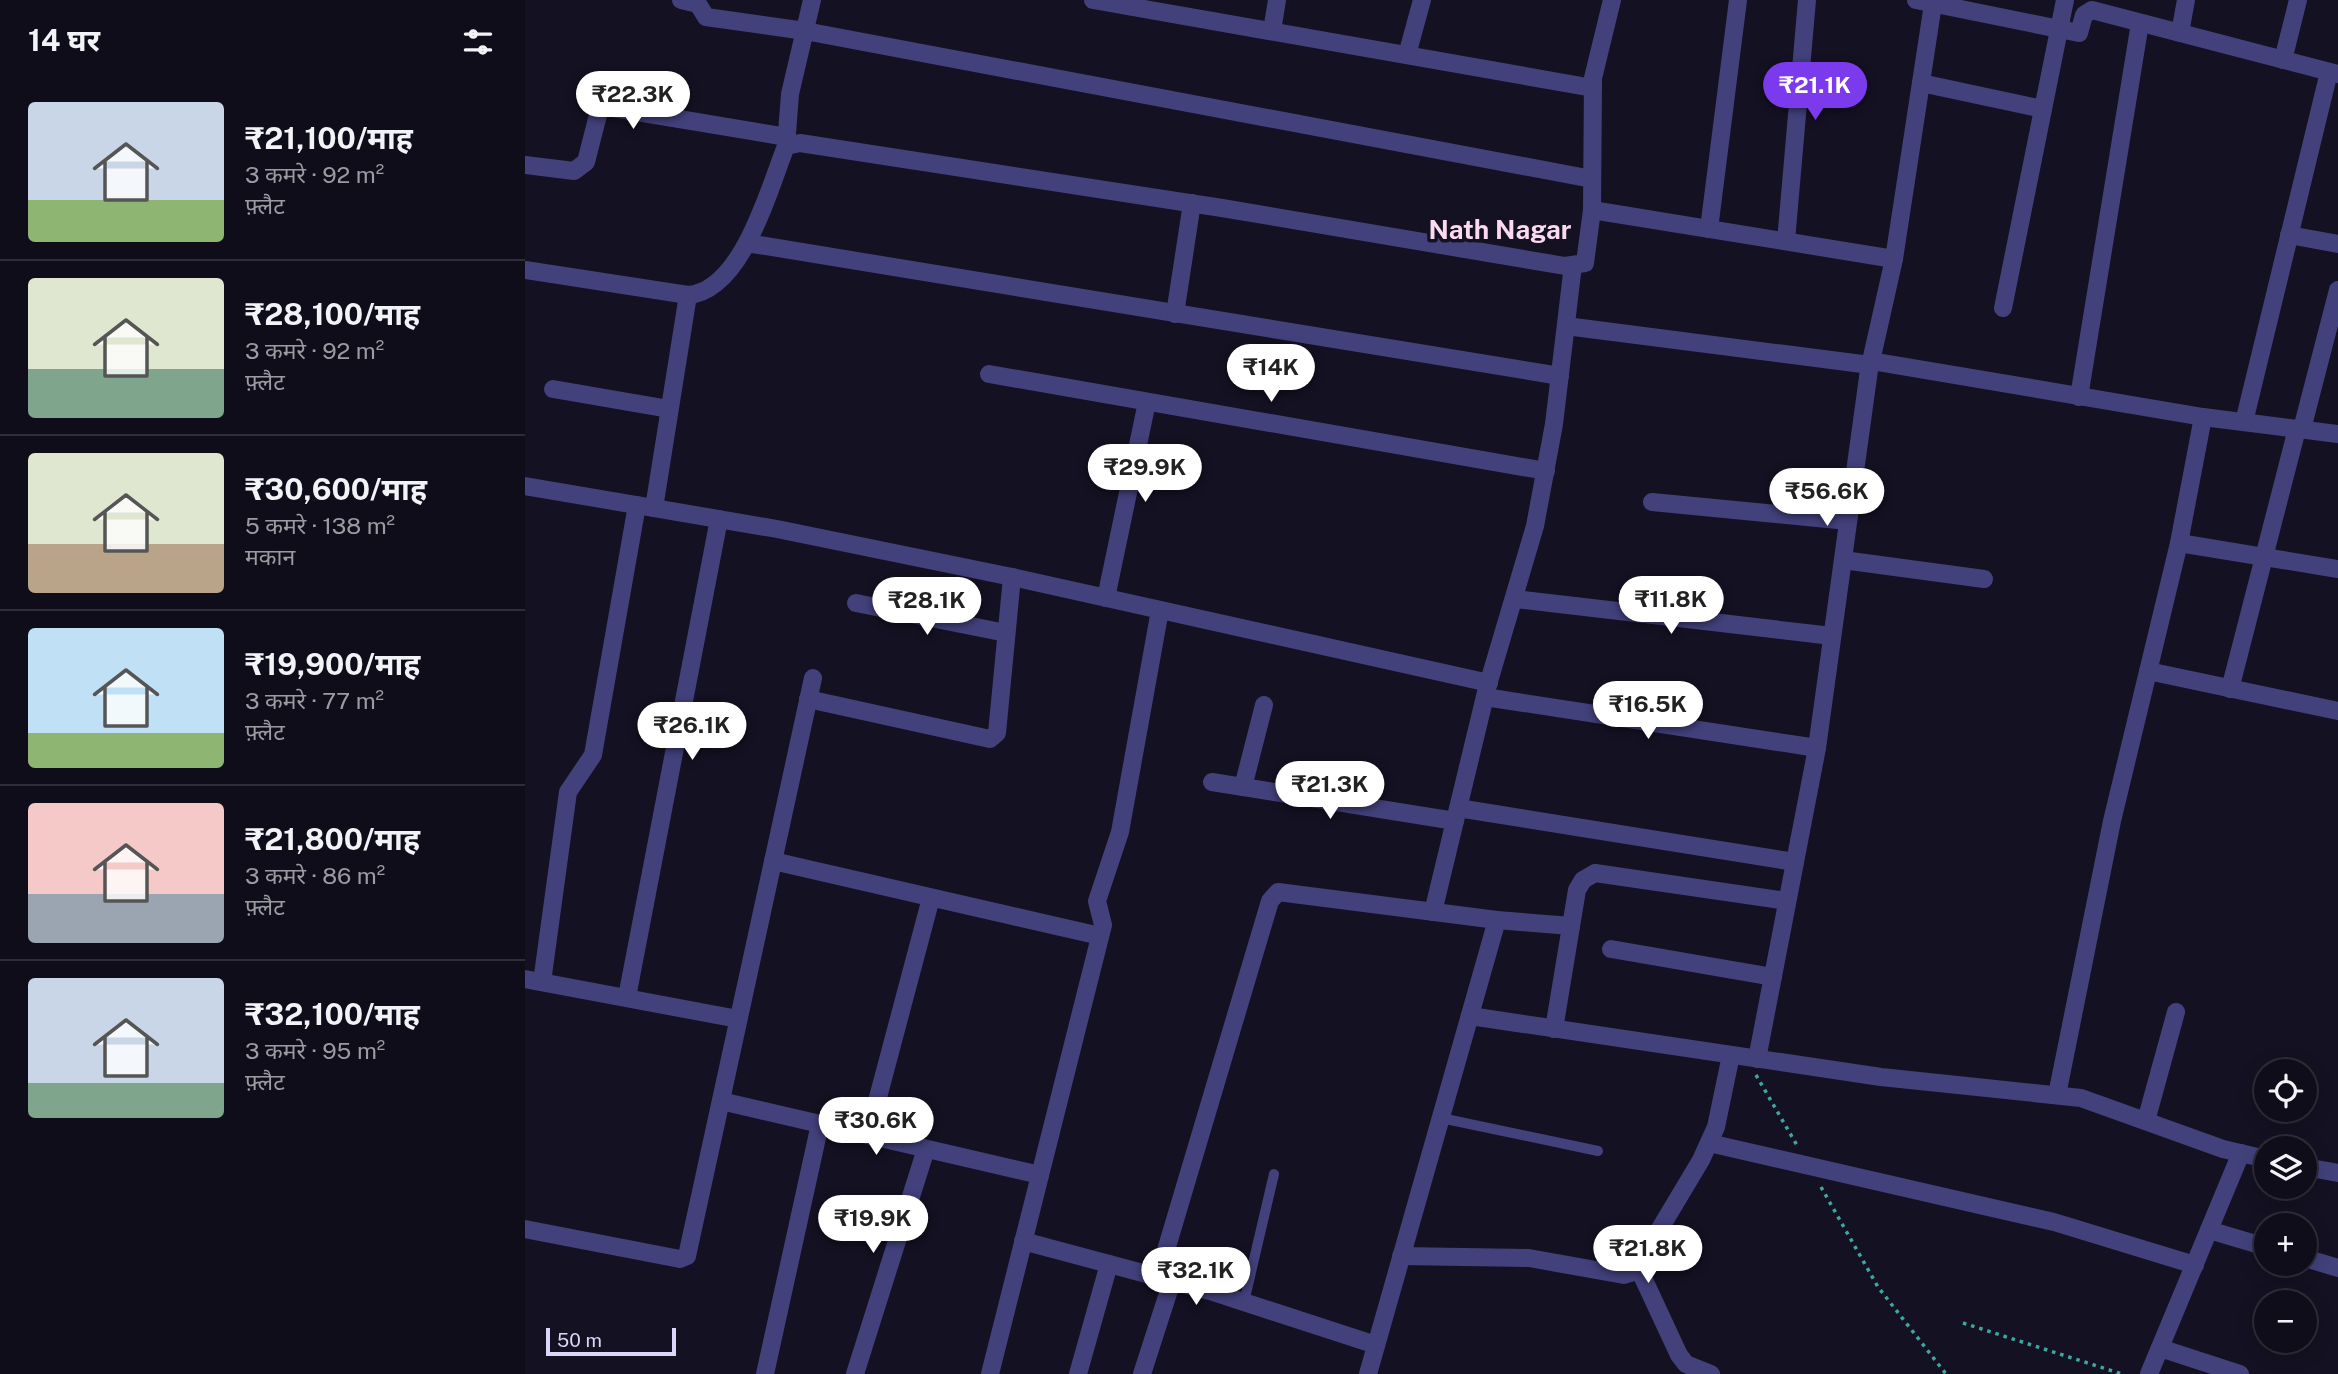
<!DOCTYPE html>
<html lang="hi">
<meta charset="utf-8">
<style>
body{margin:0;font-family:"Public Sans","Noto Sans Devanagari",sans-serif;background:#1d1b27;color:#f1f3f6;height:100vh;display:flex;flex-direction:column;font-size:26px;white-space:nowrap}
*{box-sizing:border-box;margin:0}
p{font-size:23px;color:#9b9ca2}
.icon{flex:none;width:38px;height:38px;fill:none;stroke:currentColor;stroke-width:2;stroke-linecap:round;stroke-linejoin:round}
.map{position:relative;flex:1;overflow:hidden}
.side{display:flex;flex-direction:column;background:#0f0d1a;width:525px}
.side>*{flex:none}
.buttons{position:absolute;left:1729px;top:1059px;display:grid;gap:14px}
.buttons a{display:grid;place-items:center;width:63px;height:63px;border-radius:50%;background:#0f0d1a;box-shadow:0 4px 18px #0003,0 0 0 2px #2f2d39;font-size:35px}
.scale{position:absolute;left:21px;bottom:18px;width:130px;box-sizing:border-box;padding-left:7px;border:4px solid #dbd7fa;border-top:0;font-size:19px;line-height:24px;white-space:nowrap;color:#dbd7fa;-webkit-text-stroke:5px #141122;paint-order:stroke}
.price{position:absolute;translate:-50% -60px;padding:0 16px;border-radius:24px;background:#fff;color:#222;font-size:23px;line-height:46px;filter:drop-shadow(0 2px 4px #0008)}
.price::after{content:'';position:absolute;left:50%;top:42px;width:21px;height:16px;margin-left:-10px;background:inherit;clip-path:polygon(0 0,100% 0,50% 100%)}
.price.current{background:#7c3aed;color:#fff}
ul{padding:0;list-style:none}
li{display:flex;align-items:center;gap:21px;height:175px;padding:0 28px}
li+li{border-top:2px solid #2f2d39}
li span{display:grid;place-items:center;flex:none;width:196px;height:140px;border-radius:7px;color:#555}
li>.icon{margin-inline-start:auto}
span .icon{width:84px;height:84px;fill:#fffc;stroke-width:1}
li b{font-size:30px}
h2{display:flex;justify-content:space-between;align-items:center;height:84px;padding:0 28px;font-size:30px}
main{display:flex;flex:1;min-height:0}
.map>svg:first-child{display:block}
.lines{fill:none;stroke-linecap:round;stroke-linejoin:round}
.path{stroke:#3da8a1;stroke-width:3.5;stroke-dasharray:3.5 5;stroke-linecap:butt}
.service{stroke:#43417c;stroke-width:10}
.minor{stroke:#43417c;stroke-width:18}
.labels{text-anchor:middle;stroke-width:7;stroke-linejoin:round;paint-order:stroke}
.neighbourhood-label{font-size:26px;font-weight:bold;fill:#fbd9ef;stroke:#141122}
</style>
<main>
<section class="side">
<h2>14 घर<svg class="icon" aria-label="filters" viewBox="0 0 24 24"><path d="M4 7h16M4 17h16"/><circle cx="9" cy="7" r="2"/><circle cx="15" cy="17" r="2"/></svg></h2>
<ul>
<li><span style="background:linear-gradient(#c9d6e8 70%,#8fb573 0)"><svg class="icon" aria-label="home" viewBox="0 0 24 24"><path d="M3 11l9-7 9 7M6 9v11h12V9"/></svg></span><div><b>₹21,100/माह</b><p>3 कमरे · 92 m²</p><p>फ़्लैट</p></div></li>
<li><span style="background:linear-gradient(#dfe7d0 65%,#7fa58c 0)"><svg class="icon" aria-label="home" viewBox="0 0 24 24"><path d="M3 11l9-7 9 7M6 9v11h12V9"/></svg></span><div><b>₹28,100/माह</b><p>3 कमरे · 92 m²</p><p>फ़्लैट</p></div></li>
<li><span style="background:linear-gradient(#dfe7d0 65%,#b9a48a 0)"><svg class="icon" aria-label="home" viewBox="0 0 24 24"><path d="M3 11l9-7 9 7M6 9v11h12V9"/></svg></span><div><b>₹30,600/माह</b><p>5 कमरे · 138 m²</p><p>मकान</p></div></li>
<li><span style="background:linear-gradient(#bfe0f5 75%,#8fb573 0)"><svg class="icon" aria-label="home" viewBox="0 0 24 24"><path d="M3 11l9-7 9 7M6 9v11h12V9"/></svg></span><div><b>₹19,900/माह</b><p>3 कमरे · 77 m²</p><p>फ़्लैट</p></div></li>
<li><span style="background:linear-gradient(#f6c9c9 65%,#9aa5b1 0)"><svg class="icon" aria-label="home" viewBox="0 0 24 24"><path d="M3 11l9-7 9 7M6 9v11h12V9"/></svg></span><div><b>₹21,800/माह</b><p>3 कमरे · 86 m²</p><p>फ़्लैट</p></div></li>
<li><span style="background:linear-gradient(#c9d6e8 75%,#7fa58c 0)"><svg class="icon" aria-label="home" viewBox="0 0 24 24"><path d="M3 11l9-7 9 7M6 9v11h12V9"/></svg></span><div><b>₹32,100/माह</b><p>3 कमरे · 95 m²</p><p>फ़्लैट</p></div></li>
</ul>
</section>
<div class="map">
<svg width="1813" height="1374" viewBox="0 0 1813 1374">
<rect width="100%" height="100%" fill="#141122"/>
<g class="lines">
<g class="path">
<path d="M1231,1075L1273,1147"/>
<path d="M1296,1187L1353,1287L1421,1374"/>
<path d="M1438,1323L1597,1374"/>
</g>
<g class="service">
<path d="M916,1118L1073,1151"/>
<path d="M719,1302L749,1174"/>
</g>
<g class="minor">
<path d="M156,0L173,4L181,17L280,31L1067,179"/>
<path d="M568,0L1068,88"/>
<path d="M1391,0L1554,33L1559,15L1567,10L1813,74"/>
<path d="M747,31L752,0"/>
<path d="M1655,33L1661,0"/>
<path d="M882,55L897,0"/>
<path d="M1758,60L1773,0"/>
<path d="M1396,83L1518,109"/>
<path d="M261,146L265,94L287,0"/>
<path d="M0,165L49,171L61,162L74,111L82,107L262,137"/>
<path d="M1067,210L1369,259"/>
<path d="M1184,229L1213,0"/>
<path d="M1764,235L1813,244"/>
<path d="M1261,241L1282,0"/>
<path d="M222,243L1035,376"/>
<path d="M0,270L163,295C217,291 244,189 261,146L275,143L697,208L1040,266L1060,263L1067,210L1068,78L1087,0"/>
<path d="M1478,308L1540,0"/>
<path d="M650,314L667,203"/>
<path d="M1041,326L1345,365"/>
<path d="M1346,361L1678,417L1813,434"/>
<path d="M464,374L1021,471"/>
<path d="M28,389L144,409"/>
<path d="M1554,397L1615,23"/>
<path d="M1719,422L1804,72"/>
<path d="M1777,429L1813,290"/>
<path d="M0,486L252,529L487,577L964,683"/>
<path d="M1127,502L1323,521"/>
<path d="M129,508L163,295"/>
<path d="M1654,543L1813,569"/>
<path d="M1318,560L1459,579"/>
<path d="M581,598L622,402"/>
<path d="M990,599L1307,636"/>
<path d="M331,603L481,633"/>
<path d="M1623,671L1813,711"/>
<path d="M1705,689L1772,429"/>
<path d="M960,697L1292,748"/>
<path d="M283,699L465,739L472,733L487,577"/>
<path d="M687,782L930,821"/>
<path d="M718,787L739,705"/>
<path d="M933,808L1270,862"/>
<path d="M248,861L575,936"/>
<path d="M908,912L962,688L1010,526L1029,424L1048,265"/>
<path d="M1086,949L1248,977"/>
<path d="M0,979L213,1019"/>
<path d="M17,982L43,792L68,755L112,505"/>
<path d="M102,997L194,519"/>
<path d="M945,1016L1356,1077L1556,1098L1698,1149L1741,1159"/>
<path d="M1029,1029L1052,890L1058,880L1070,873L1262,901"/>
<path d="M1232,1059L1292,748L1344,370L1369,259L1408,4"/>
<path d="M1532,1095L1587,821L1654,543L1678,417"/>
<path d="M196,1101L515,1175"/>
<path d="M1621,1121L1651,1012"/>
<path d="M343,1135L406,898"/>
<path d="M1184,1143L1529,1222L1670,1265"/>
<path d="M1780,1167L1813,1173"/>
<path d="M0,1229L155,1259L162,1256L288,678"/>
<path d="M1684,1230L1741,1247"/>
<path d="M498,1241L685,1291L851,1345"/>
<path d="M876,1256L1004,1258L1099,1275L1109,1272L1176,1160L1191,1127L1206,1055"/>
<path d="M1780,1258L1813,1268"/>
<path d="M1113,1267L1154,1355L1161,1364L1186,1374"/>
<path d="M633,1277L745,901L753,892L972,920L1046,926"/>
<path d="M1635,1348L1715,1374"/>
<path d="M240,1374L295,1124"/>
<path d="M330,1374L401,1149"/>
<path d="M465,1374L578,925L572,901L595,832L635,610"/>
<path d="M553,1374L584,1264"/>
<path d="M617,1374L647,1281"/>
<path d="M843,1374L972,920"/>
<path d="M1624,1374L1716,1153"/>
</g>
</g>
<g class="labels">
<g class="neighbourhood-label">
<text x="975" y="239">Nath Nagar</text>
</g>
</g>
</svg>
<div class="buttons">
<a><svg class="icon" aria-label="locate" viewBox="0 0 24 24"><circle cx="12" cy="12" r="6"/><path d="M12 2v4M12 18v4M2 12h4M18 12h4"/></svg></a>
<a><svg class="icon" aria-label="layers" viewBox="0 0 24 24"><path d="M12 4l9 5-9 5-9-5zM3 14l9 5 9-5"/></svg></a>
<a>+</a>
<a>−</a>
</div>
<div class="scale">50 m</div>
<b class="price current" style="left:1290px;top:122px">₹21.1K</b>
<b class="price" style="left:108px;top:131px">₹22.3K</b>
<b class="price" style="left:746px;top:404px">₹14K</b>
<b class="price" style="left:620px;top:504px">₹29.9K</b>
<b class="price" style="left:1302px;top:528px">₹56.6K</b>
<b class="price" style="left:1146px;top:636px">₹11.8K</b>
<b class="price" style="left:402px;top:637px">₹28.1K</b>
<b class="price" style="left:1123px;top:741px">₹16.5K</b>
<b class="price" style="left:167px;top:762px">₹26.1K</b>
<b class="price" style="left:805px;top:821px">₹21.3K</b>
<b class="price" style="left:351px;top:1157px">₹30.6K</b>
<b class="price" style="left:348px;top:1255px">₹19.9K</b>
<b class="price" style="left:1123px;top:1285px">₹21.8K</b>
<b class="price" style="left:671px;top:1307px">₹32.1K</b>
</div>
</main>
